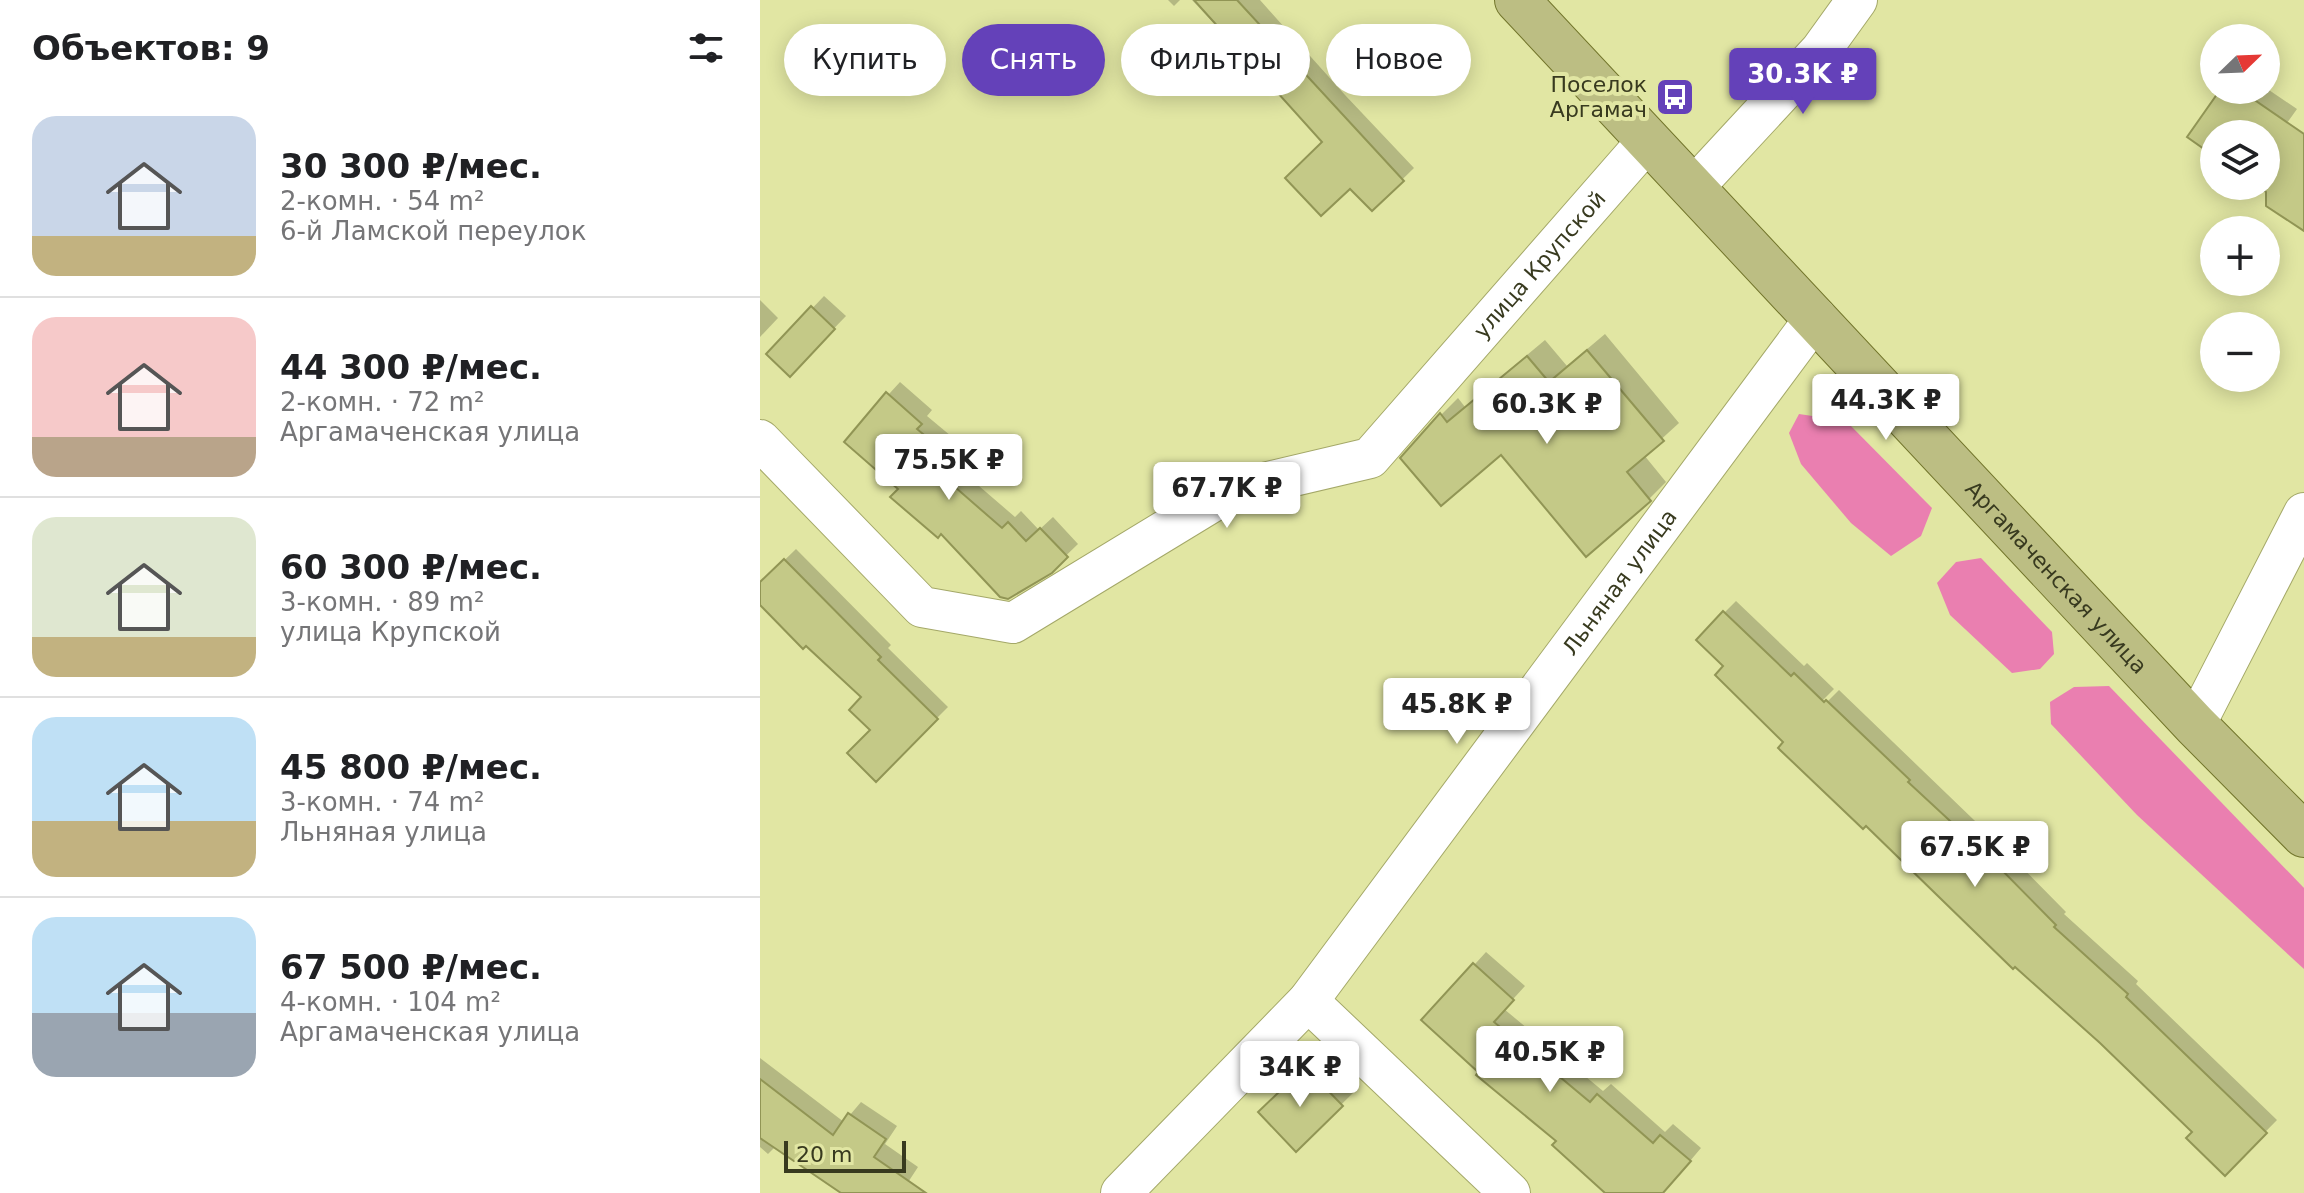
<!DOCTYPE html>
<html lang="ru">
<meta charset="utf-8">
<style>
body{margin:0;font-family:"DejaVu Sans",sans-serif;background:#f6f6f6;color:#202124;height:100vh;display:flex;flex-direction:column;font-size:30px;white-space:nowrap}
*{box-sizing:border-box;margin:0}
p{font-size:26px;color:#757577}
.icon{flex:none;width:44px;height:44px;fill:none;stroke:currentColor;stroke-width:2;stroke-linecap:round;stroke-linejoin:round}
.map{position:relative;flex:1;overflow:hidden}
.panel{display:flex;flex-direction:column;background:#fff;width:760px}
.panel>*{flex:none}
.top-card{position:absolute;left:24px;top:24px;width:760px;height:72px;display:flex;gap:16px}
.needle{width:52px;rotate:67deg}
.tools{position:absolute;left:1440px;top:24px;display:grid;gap:16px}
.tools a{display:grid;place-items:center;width:80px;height:80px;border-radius:50%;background:#fff;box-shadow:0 4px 20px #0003;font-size:40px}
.scale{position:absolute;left:24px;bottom:20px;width:122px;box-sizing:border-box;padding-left:8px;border:4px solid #383a1f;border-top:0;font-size:22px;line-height:28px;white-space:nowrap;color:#383a1f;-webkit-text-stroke:6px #e1e6a3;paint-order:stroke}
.price{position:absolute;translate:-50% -68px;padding:0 18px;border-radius:8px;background:#fff;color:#222;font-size:26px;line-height:52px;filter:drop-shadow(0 2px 4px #0008)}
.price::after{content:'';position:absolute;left:50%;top:48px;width:24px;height:18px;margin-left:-12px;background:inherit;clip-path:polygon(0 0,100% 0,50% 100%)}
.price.selected{background:#6441b9;color:#fff}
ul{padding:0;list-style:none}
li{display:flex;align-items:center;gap:24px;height:200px;padding:0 32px}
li+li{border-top:2px solid #e0e0e0}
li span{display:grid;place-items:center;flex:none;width:224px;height:160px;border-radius:24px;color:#555}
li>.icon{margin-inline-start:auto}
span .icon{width:96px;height:96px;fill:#fffc;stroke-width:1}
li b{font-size:34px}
h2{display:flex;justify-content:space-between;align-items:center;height:96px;padding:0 32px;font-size:34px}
.pill{padding:0 28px;border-radius:36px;background:#fff;box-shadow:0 4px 20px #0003;font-size:28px;line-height:72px}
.pill.selected{background:#6441b9;color:#fff}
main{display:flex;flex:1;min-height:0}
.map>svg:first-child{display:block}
.forest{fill:#ea7fb0}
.shadow{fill:#0003}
.building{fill:#c4c987;stroke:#919555;stroke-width:2}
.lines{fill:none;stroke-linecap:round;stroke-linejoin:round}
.minor-casing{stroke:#a4a868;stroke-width:42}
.major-casing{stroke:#71742a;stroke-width:46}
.minor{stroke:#fff;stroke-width:40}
.major{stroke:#bcbe83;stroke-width:44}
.labels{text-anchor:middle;stroke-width:8;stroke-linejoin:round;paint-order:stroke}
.poi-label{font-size:22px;fill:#383a1f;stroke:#e1e6a3;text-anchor:end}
.street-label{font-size:22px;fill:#383a1f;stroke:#e1e6a3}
</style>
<main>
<section class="panel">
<h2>Объектов: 9<svg class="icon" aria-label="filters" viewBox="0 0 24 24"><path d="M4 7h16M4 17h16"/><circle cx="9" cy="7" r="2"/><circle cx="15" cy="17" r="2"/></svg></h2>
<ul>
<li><span style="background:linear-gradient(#c9d6e8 75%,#c2b280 0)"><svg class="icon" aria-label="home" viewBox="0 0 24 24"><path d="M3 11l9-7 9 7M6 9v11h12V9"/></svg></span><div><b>30 300 ₽/мес.</b><p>2-комн. · 54 m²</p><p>6-й Ламской переулок</p></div></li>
<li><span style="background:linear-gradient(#f6c9c9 75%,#b9a48a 0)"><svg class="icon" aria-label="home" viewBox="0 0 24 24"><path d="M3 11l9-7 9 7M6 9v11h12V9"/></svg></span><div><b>44 300 ₽/мес.</b><p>2-комн. · 72 m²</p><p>Аргамаченская улица</p></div></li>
<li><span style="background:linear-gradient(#dfe7d0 75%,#c2b280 0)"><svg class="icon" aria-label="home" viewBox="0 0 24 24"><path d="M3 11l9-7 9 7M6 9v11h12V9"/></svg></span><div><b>60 300 ₽/мес.</b><p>3-комн. · 89 m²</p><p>улица Крупской</p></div></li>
<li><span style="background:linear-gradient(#bfe0f5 65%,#c2b280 0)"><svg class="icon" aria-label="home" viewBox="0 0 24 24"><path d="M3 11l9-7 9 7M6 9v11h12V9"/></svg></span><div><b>45 800 ₽/мес.</b><p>3-комн. · 74 m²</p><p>Льняная улица</p></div></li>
<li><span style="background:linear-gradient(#bfe0f5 60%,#9aa5b1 0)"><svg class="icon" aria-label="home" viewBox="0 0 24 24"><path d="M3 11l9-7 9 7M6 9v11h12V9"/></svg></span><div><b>67 500 ₽/мес.</b><p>4-комн. · 104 m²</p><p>Аргамаченская улица</p></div></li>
</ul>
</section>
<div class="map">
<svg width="1544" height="1193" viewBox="0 0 1544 1193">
<rect width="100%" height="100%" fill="#e1e6a3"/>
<g class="forest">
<path d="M1039,414L1086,421L1172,508L1161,536L1131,556L1091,523L1041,464L1029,433Z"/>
<path d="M1221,558L1292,632L1294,654L1280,669L1252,673L1190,615L1177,583L1196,562Z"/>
<path d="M1349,686L1544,888V969L1377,815L1291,724L1290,702L1314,687Z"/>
</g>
<g class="shadow">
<path d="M408,0H420L414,6Z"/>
<path d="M432,0H500L585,95L654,168L612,209L590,186L564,142L462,28L460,30Z"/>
<path d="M1506,88L1537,109L1527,123L1544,134V229L1524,202L1501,186H1506V134H1454V154L1430,137L1462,90H1506Z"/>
<path d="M64,296L86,316L30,374L9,354Z"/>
<path d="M0,300L18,318L0,337Z"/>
<path d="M845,334L919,423L884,455L906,482L889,499L741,452L682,503L681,415L698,398L705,407L785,340L807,366Z"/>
<path d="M140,382L172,410L167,416L203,446L190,461L255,517L261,511L279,530L293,517L318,544L290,571L140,489L86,441Z"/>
<path d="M36,549L131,645L128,648L188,707L116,779L113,730L104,697L0,602V584Z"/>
<path d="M976,601L1044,666L1047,663L1074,689L1057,706L1060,709L1079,690L1241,846L1306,912L1304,914L1378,981L1376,984L1517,1120L1465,1173L1435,1132L1106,823L1026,742L966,666L964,613Z"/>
<path d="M726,952L765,986L744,1009L843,1091L851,1084L905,1132L913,1124L941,1148L903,1193H848L799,1141L664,1020Z"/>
<path d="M559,1056L594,1092L536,1149L501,1112Z"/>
<path d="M0,1058L84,1122L101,1102L137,1126L125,1144L158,1167L141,1193H85L16,1146L8,1154L0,1147Z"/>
</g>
<g class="building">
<path d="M434,0H477L644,181L612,211L590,189L561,216L525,178L562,142Z"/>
<path d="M1460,90H1480L1544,134V231L1506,206V192L1497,186H1506V134H1454V156L1427,137Z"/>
<path d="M51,306L75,329L30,377L6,354Z"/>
<path d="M827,350L904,441L867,472L891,501L826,557L741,455L681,506L640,458L680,413L687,422L767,356L789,382Z"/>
<path d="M126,392L162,424L157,429L193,459L180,474L242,528L248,522L266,541L280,528L308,557L292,573L248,599L240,597L181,534L178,538L130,497L138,489L84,442Z"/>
<path d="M24,559L121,657L118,660L178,719L116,782L87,753L110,730L89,710L101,697L46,646L43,649L0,605V582Z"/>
<path d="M963,611L1031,676L1034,673L1064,702L1066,700L1150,780L1148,782L1229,857L1296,925L1294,927L1368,994L1366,997L1507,1133L1465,1176L1426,1138L1432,1132L1340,1043L1255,967L1253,969L1106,826L1103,829L1018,748L1023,742L955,675L963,666L936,640Z"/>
<path d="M713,963L754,1000L734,1022L830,1102L837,1094L893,1143L900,1135L931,1161L903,1193H845L792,1145L796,1141L716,1075L718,1072L661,1020Z"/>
<path d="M545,1067L583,1106L536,1152L498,1112Z"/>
<path d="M0,1079L73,1135L88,1113L126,1139L114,1157L166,1193H81L0,1138Z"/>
</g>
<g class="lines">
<g class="minor-casing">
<g id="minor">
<path d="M934,187L1061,50L1097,0"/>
<path id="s1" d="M0,440L162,607L253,623L470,491L610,458L889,139"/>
<path d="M1435,725L1544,513"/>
<path d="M548,1001L750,1193"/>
<path id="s2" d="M361,1193L548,1001L1056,317"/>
</g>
</g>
<g class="major-casing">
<g id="major">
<path id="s3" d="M757,0L1435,725L1544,835"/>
</g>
</g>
<use href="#minor" class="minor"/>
<use href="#major" class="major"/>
</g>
<defs>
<g id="bus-square" transform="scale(2)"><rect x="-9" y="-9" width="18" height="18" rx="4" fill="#6441b9" stroke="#e1e6a3"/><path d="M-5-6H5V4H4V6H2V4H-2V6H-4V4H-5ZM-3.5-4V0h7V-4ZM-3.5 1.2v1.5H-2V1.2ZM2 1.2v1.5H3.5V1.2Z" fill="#fff"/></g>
</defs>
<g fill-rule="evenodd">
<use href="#bus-square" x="915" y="97"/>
</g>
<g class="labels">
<g class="poi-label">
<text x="887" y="92">Поселок<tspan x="887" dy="25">Аргамач</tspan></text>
</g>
<g class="street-label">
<text dy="8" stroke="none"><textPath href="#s1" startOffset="980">улица Крупской</textPath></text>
<text dy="8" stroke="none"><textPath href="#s3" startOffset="790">Аргамаченская улица</textPath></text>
<text dy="8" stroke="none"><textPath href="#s2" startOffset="790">Льняная улица</textPath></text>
</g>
</g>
</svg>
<div class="tools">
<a><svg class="needle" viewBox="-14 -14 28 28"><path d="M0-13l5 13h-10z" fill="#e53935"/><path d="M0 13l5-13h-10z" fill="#757577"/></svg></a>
<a><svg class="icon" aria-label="layers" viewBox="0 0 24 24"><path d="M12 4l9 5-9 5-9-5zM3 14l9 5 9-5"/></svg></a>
<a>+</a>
<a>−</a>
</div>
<div class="scale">20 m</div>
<b class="price selected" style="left:1043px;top:116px">30.3K ₽</b>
<b class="price" style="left:1126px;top:442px">44.3K ₽</b>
<b class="price" style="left:787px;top:446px">60.3K ₽</b>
<b class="price" style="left:189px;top:502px">75.5K ₽</b>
<b class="price" style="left:467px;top:530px">67.7K ₽</b>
<b class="price" style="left:697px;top:746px">45.8K ₽</b>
<b class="price" style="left:1215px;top:889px">67.5K ₽</b>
<b class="price" style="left:790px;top:1094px">40.5K ₽</b>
<b class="price" style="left:540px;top:1109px">34K ₽</b>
<div class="top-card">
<a class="pill">Купить</a>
<a class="pill selected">Снять</a>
<a class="pill">Фильтры</a>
<a class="pill">Новое</a>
</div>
</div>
</main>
